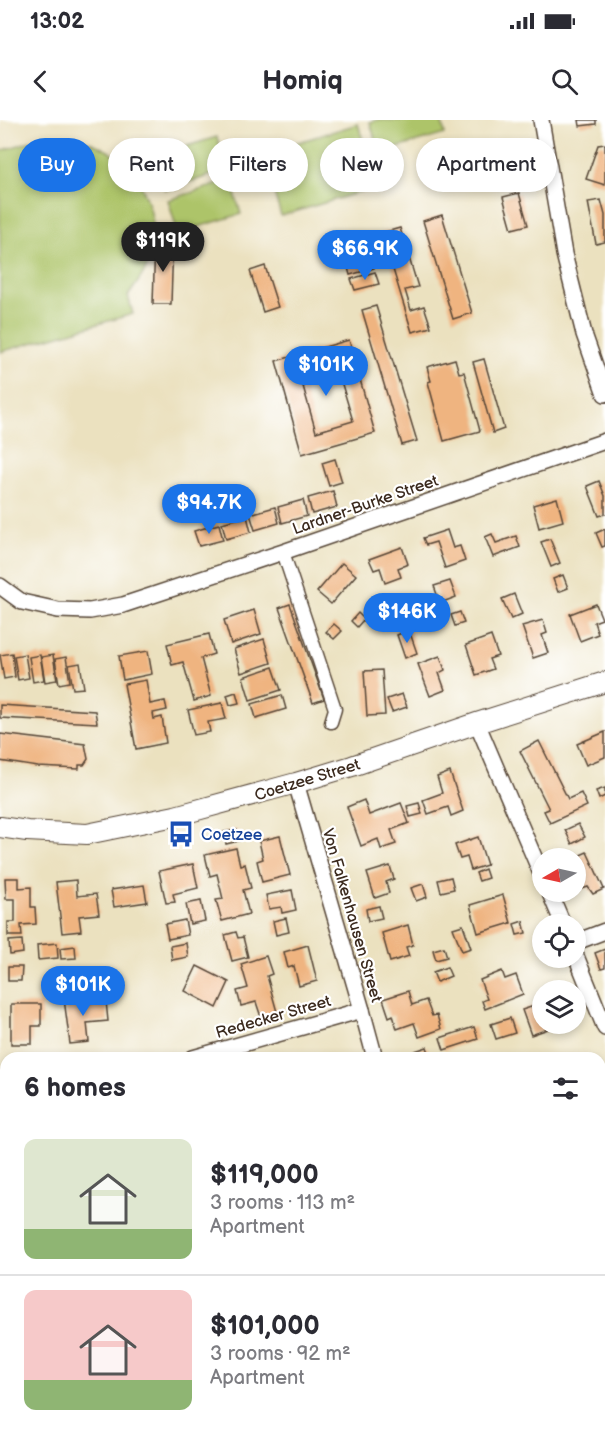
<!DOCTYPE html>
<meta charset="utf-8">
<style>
body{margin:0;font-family:"Balsamiq Sans",sans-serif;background:#f7f7f7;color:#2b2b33;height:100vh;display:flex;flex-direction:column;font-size:22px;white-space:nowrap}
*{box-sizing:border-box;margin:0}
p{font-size:20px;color:#7c7c81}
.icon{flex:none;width:33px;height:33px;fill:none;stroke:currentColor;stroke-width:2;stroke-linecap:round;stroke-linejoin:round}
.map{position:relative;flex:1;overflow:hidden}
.drawer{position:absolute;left:0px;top:932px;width:606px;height:386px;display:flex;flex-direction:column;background:#fff;border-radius:18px 18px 0 0;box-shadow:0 3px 9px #0003}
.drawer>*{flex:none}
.hud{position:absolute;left:18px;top:18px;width:570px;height:54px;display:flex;gap:12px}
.needle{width:39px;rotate:261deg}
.tools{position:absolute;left:532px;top:728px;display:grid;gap:12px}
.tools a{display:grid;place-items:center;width:54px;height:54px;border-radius:50%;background:#fff;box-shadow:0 3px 9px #0003;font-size:30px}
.price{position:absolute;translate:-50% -51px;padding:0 14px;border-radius:21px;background:#1a73e8;color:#fff;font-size:20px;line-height:39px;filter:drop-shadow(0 2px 3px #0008)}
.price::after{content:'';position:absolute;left:50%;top:36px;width:18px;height:14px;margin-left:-9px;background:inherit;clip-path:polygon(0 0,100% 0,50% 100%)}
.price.active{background:#222;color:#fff}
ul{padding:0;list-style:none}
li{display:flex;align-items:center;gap:18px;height:150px;padding:0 24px}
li+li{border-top:2px solid #e1e1e2}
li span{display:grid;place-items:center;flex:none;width:168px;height:120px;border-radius:12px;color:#555}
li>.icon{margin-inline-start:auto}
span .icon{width:72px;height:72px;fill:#fffc;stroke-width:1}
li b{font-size:26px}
h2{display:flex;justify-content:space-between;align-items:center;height:72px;padding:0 24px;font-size:26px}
.chip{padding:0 21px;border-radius:27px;background:#fff;box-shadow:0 3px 9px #0003;font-size:21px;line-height:54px}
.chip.active{background:#1a73e8;color:#fff}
.status{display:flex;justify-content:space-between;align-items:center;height:42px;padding:0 30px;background:#fff;direction:ltr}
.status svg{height:16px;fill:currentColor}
header{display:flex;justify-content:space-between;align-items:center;height:78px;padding:0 24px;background:#fff;font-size:27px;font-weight:700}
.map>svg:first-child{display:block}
.green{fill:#adc469;stroke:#747744;stroke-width:1.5}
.building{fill:#efb480;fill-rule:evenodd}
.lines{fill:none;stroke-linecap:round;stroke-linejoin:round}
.pedestrian-casing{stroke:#554536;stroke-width:15}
.minor-casing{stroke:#554536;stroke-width:18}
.tertiary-casing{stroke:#554536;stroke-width:22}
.pedestrian{stroke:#fff;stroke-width:12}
.minor{stroke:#fff;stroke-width:15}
.tertiary{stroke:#fff;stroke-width:20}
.labels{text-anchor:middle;stroke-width:4.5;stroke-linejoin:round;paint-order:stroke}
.street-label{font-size:16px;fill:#3b2a1e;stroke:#fff}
.transit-label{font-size:16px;fill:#164399;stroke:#fff;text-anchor:start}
</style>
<div class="status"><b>13:02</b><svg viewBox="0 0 49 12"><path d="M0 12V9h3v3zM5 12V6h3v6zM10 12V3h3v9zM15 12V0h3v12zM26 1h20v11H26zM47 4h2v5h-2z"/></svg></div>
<header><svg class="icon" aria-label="back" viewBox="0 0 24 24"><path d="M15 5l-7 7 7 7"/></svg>Homiq<svg class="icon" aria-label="search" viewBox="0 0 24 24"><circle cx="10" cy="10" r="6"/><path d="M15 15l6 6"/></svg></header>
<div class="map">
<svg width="605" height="1316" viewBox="0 0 605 1316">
<rect width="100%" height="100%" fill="#fff"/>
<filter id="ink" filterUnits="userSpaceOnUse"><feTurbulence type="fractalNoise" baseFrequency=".0167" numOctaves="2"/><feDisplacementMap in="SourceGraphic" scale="12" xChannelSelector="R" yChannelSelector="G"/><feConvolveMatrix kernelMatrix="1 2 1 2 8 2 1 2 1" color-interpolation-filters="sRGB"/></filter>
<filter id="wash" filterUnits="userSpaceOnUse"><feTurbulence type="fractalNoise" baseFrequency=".008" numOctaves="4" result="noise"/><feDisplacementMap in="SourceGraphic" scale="24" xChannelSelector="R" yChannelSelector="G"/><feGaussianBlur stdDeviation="1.35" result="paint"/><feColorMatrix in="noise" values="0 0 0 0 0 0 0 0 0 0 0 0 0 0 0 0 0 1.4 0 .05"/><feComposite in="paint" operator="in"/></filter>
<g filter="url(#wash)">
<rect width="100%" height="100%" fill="#ebe1bf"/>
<g class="green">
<path d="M377,0H441L445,14L379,33L370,2Z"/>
<path d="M358,4L377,67L281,96L273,69L303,59L292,24Z"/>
<path d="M64,16C80,19 94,22 108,31C145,53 163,103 148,144C143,156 135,166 128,176L133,194L0,232V31L44,17Z"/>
<path d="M217,17L227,50L165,70L154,36Z"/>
<path d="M231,60L241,94L178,113L168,80Z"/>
</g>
<g id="blocks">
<g class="building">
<path d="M579,0H596V4L580,6Z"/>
<path d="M605,24V65L586,59L598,25Z"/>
<path d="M519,73L528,105L512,109L503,77Z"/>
<path d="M601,80L605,95V122L596,124L588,82Z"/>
<path d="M442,95L472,193L453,199L423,101Z"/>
<path d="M400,108L418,167L405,170L411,190L424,186L431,207L412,212L382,113Z"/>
<path d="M364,115L374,148L350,155L341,122Z"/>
<path d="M155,121L173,122L171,184H153Z"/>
<path d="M265,146L278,187L263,192L250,151Z"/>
<path d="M375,152L379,164L355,170L351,159Z"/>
<path d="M376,186L417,321L402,325L362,190Z"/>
<path d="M349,220L375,313L302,334L276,241ZM335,241L353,301L316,312L299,252Z"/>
<path d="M455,239L459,253L464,252L480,311L444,321L428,262L431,261L427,247Z"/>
<path d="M484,239L504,309L493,313L473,242Z"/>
<path d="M335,339L342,362L329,366L322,343Z"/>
<path d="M599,361L605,376V394L599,396L587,366Z"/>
<path d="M333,371L337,387L312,394L308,378Z"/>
<path d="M557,378L563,401L539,408L533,385Z"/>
<path d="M303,380L307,396L282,403L278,387Z"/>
<path d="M275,387L279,403L255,410L250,394Z"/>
<path d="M247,396L251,412L226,419L222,403Z"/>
<path d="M219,404L223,420L199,426L194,411Z"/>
<path d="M605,409V426L602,427L596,413Z"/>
<path d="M447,410L453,428L460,426L465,441L445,448L436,422L426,425L423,418Z"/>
<path d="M492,414L496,423L516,416L520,427L493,437L485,417Z"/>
<path d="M550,419L560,443L551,447L541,422Z"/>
<path d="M402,427L408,444L398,448L401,457L385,463L380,448L374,450L369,439Z"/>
<path d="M342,443L356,455L331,484L317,472Z"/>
<path d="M563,455L568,468L558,472L553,459Z"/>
<path d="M450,461L456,477L440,483L434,466Z"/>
<path d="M514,474L522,494L511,499L502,479Z"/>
<path d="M290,484L324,579L313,583L279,488Z"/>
<path d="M596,484L602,499L594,502L598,514L580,521L570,494Z"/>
<path d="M400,485L404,498L393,501L388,489Z"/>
<path d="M254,490L261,514L231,524L224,500Z"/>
<path d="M460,492L464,503L455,506L451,495Z"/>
<path d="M358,493L364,499L357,507L351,501Z"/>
<path d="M543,500L547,513L542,515L548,533L533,538L522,506Z"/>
<path d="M334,504L342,511L334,519L326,512Z"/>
<path d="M409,510L417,533L405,538L397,515Z"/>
<path d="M209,514L214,534L201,538L211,576L194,581L183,542L172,545L167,524Z"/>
<path d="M491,516L498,536L489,539L493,549L476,555L466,525Z"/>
<path d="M264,519L271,543L241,553L234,529Z"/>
<path d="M148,531L152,554L123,560L119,536Z"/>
<path d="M12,533L15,557L4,559L0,535Z"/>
<path d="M25,534L29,558L18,560L14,536Z"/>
<path d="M40,535L44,560L33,562L29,537Z"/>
<path d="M53,535L57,560L45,562L41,537Z"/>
<path d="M440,536L445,550L439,553L445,570L430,576L418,544Z"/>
<path d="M66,537L70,562L59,564L55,539Z"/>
<path d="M80,543L84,568L73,569L69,545Z"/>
<path d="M273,547L281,570L250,580L243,557Z"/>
<path d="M382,550L385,595L367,596L364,551Z"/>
<path d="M146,560L150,584L165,581L167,590L153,593L154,599L162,597L166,623L136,629L124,564Z"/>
<path d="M236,572L239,583L230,585L227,575Z"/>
<path d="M402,574L407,587L392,592L387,579Z"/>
<path d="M282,575L286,589L256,598L252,584Z"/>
<path d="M222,583L226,599L208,602L210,612L194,615L188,590Z"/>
<path d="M0,585L95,591L97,603L0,598Z"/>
<path d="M605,612V637L586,645L577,624Z"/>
<path d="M0,614L85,624L88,639L84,645H79V649L38,647L0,641Z"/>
<path d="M539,621L568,679L581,673L587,686L550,703L544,691L549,689L520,631Z"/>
<path d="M450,652L463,691L451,696L448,687L428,694L423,680L442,673L437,657Z"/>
<path d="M605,668V676L599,679L596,671Z"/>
<path d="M364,680L369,695L401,683L409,703L391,710L396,724L381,729L378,719L361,726L347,687Z"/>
<path d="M419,683L422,694L410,697L407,686Z"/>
<path d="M578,704L585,717L572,724L565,710Z"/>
<path d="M237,710L239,721L226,724L224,712Z"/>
<path d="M280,716L290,755L262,762L257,741L263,739L259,721Z"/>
<path d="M478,717L487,745L471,750L467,737L460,739L455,725Z"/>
<path d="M236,728L240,745L245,744L251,768L243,770L249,794L222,801L216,780L223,779L217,754L210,756L205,735Z"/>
<path d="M587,732L604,769L593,774L588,767L582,769L576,755V737Z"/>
<path d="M193,744L198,768L173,774L175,782L166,783L159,751Z"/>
<path d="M390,746L394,759L386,762L389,773L375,778L367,753Z"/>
<path d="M485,749L488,758L479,761L476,753Z"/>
<path d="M451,757L454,769L441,772L438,760Z"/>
<path d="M5,758H19V768L31,767V787H35L36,804L21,805L22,816H8V802H15V779H6Z"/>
<path d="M76,760L77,776L96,774L99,794L79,796L81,811L62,813L56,762Z"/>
<path d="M423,764L427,777L416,781L411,768Z"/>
<path d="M144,765L147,782L114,787L111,770Z"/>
<path d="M292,770L296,790L282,793L281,787L269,789L266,775Z"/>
<path d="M503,775L511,803L478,813L470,785Z"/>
<path d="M201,781L205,801L190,804L186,784Z"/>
<path d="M379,786L382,798L368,801L366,789Z"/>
<path d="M286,798L289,812L276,815L273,801Z"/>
<path d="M185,800L188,815L168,819L165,804Z"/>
<path d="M523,801L526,813L517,815L514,804Z"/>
<path d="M408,805L413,825L406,827L409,836L390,842L382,813Z"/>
<path d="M463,805L471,828L462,831L453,808Z"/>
<path d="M236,812L238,818L243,817L248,837L232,841L225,815Z"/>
<path d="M22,820L23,833L10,835L9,821Z"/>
<path d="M57,823L58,838L38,840L37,825Z"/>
<path d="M186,823L188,837L172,840L170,826Z"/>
<path d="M308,825L317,861L299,866L294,846L288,848L284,832Z"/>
<path d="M75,826L76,838L61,839L60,828Z"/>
<path d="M444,827L447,837L436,840L433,830Z"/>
<path d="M605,829V848L601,849L595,833Z"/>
<path d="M266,836L272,854L267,856L277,892L261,897L256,882L241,886L237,871L248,868L241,844Z"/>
<path d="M197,846L229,862L217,888L185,871Z"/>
<path d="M8,847H22L21,861H8Z"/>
<path d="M447,847L451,856L437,862L433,852Z"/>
<path d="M502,851L505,859L516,855L523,874L485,889L482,881L487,879L480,860Z"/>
<path d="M408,871L412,885L426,880L432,896L437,895L441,909L419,917L414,903L397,909L393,895L389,897L383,879Z"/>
<path d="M85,876L86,883L106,881L108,901L87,903L89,922L70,924L64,879Z"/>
<path d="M543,883V903H565L531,915L522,890Z"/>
<path d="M11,884H41V906H32V924H11Z"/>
<path d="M510,898L515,913L496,919L491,904Z"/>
<path d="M474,907L478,919L444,930L440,918Z"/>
<path d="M427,927L431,938H407L406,934Z"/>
<path d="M605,1048V1071L600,1072V1057L603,1056L601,1049Z"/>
<rect x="0" y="1101" width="6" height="15"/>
<path d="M605,1119V1157L600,1159V1121Z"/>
<rect x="0" y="1196" width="6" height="32"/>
<path d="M605,1213V1231L600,1232V1214Z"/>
<path d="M361,1311H381L382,1316H362Z"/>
<path d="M425,1311H464L462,1316H451L444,1314L425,1315Z"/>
</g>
</g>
</g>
<g filter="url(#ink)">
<use href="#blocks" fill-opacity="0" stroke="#554536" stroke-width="1.5"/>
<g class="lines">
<g class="pedestrian-casing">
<path id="pedestrian" d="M283,432L335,589L331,602"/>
</g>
<g class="minor-casing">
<g id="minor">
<path d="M541,0L564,134L584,214L605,274"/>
<path d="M0,466L22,482L58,490L90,491L123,485L283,432L605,321"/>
<path d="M477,603L543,758"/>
<path d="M296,663L362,890L375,938"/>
<path d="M549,771L563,804"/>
<path d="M576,822L605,811"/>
<path d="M576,836L605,908"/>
<path d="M193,938L362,890"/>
<path d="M0,962L6,963"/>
<path d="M600,1183L605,1182"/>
<path d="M0,1315L80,1314L110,1311"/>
</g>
</g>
<g class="tertiary-casing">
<path id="tertiary" d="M0,707L27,711L87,714L175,696L296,663L352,646L477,603L605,562"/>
</g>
<use href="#pedestrian" class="pedestrian"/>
<use href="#minor" class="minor"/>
<use href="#tertiary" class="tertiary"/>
</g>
</g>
<defs>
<g id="bus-bare" transform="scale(2.07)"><path d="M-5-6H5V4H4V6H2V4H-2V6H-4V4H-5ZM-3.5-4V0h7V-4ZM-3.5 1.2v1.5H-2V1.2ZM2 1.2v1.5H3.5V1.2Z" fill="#1a4fb4" stroke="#fff" stroke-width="2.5" paint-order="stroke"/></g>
</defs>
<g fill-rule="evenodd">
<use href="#bus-bare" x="181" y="714"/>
</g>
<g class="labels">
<g class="street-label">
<text transform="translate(365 384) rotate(-19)" y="6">Lardner-Burke Street</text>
<text transform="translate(307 659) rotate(-17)" y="6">Coetzee Street</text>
<text transform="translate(353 795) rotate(74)" y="6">Von Falkenhausen Street</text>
<text transform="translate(273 896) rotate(-16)" y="6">Redecker Street</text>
</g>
<g class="transit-label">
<text x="201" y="720">Coetzee</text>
</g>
</g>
</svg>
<div class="tools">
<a><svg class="needle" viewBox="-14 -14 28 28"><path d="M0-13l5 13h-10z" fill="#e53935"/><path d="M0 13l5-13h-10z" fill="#7c7c81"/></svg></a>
<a><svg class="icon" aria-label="locate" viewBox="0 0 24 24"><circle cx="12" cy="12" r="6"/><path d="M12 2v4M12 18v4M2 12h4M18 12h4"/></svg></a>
<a><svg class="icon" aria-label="layers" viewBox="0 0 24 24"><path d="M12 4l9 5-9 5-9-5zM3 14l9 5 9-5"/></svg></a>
</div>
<b class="price active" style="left:163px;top:153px">$119K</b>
<b class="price" style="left:365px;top:161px">$66.9K</b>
<b class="price" style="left:326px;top:277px">$101K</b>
<b class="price" style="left:209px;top:415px">$94.7K</b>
<b class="price" style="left:407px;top:524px">$146K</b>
<b class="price" style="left:83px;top:897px">$101K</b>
<div class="hud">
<a class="chip active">Buy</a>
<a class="chip">Rent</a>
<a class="chip">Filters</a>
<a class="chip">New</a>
<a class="chip">Apartment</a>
</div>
<section class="drawer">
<h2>6 homes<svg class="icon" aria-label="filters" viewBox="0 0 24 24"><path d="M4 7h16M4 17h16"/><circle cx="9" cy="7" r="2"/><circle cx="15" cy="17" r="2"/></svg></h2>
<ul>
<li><span style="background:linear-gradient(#dfe7d0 75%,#8fb573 0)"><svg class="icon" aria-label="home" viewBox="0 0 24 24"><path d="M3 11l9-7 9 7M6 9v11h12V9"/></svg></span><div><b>$119,000</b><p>3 rooms · 113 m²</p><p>Apartment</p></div></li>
<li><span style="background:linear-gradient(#f6c9c9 75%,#8fb573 0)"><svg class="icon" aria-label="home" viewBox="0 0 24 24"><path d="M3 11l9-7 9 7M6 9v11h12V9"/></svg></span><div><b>$101,000</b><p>3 rooms · 92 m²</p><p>Apartment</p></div></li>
</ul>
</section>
</div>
